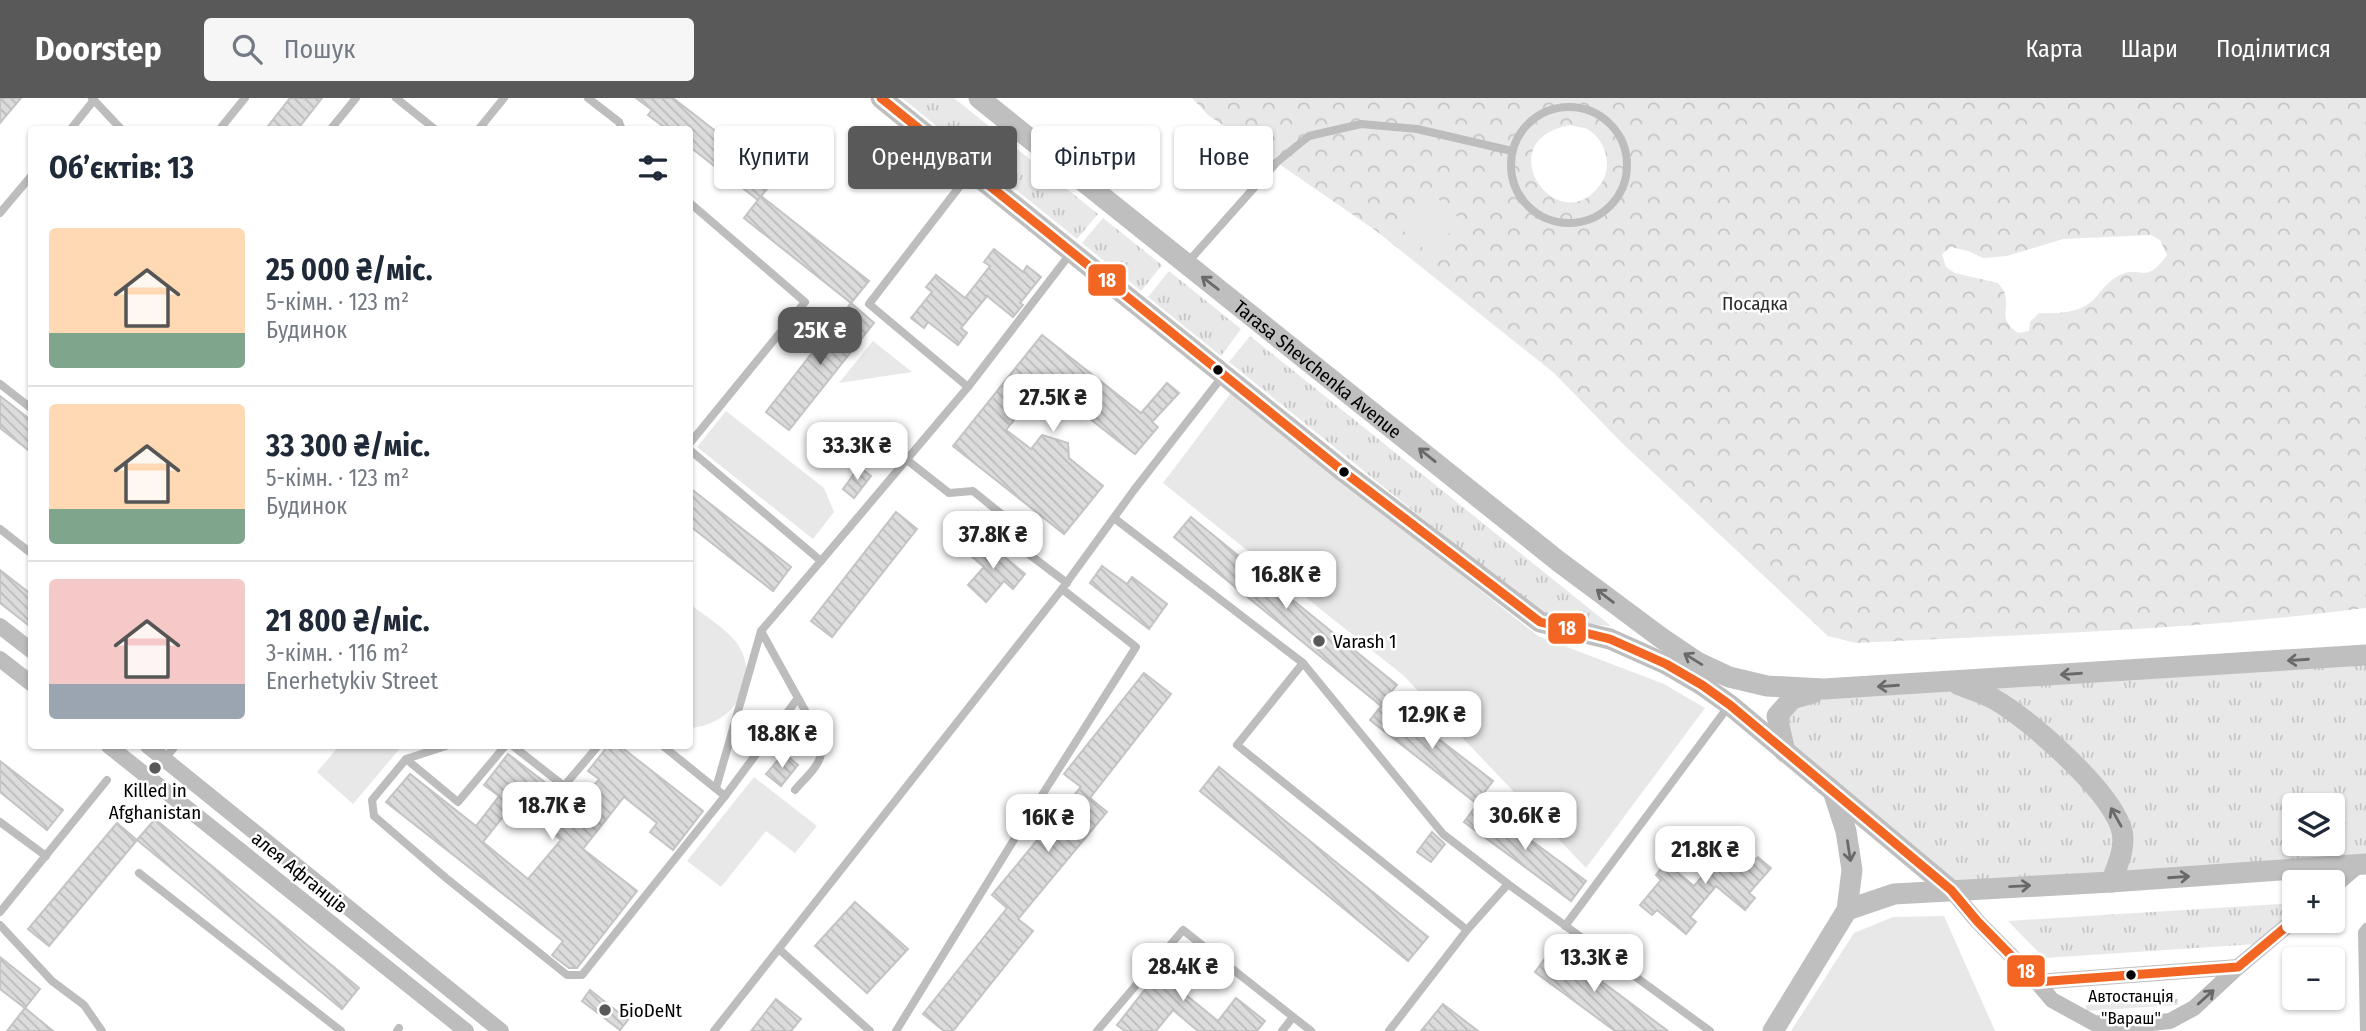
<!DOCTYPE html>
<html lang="uk">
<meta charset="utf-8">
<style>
body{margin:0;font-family:"Fira Sans Condensed",sans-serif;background:#f6f6f7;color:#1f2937;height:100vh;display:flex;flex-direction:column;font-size:26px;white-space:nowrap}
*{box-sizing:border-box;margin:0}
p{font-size:23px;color:#747a83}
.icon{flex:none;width:38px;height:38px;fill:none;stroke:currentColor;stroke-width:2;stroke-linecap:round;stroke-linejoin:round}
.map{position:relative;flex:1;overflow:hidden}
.details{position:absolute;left:28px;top:28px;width:665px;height:623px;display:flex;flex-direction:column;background:#fff;border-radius:7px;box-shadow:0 2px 5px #0004}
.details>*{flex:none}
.top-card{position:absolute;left:714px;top:28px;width:665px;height:63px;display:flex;gap:14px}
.controls{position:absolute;left:2282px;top:695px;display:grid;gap:14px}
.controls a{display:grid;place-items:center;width:63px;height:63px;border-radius:7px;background:#fff;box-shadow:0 2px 5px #0004;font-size:35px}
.price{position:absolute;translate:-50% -60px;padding:0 16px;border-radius:14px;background:#fff;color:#222;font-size:23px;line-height:46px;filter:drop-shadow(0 2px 4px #0008)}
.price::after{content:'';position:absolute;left:50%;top:42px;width:21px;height:16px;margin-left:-10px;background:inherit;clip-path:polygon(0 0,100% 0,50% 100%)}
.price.selected{background:#595959;color:#fff}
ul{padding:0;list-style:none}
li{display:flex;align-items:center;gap:21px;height:175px;padding:0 21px}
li+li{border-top:2px solid #e0e1e3}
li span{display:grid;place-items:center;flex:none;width:196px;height:140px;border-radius:7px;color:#555}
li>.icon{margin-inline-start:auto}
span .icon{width:84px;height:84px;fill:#fffc;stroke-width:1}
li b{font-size:30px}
h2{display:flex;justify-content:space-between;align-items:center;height:84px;padding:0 21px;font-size:30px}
.pill{padding:0 24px;border-radius:7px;background:#fff;box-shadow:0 2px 5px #0004;font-size:24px;line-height:63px}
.pill.selected{background:#595959;color:#fff}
header{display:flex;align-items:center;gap:42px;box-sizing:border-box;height:98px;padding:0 35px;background:#595959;color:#fff}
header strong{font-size:33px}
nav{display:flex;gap:38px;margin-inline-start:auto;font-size:24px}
.search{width:490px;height:63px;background:#f6f6f7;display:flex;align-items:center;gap:18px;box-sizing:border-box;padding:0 24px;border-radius:7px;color:#747a83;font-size:26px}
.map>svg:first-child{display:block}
.grass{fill:url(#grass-tufts);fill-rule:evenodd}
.forest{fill:url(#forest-crowns);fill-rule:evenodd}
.green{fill:#e8e8e8}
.building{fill:url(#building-back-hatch);stroke:#c4c4c4;stroke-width:2;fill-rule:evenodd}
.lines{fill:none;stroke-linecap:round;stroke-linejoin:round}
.lane{stroke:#bdbdbd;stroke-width:8}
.street{stroke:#bdbdbd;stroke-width:16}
.secondary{stroke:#bfbfbf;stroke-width:21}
.bus-1-casing{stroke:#fff;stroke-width:14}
.bus-1{stroke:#f26522;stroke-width:9}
.oneway{stroke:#696969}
.oneway2{stroke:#686868}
.bus-dot{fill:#000;stroke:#fff;stroke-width:2.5}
.poi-dot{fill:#595959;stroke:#fff;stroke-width:2.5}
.labels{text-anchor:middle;stroke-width:5;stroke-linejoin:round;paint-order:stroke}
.bus-label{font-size:17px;fill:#000;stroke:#fff}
.park-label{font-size:19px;fill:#2d2d2d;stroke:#fff}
.street-label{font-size:19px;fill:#000;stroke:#fff}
.poi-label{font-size:19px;fill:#000;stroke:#fff;text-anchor:start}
.line-badge{stroke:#fff;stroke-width:2.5}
.badge-label{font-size:19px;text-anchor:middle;font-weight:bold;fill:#fff}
</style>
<header>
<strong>Doorstep</strong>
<div class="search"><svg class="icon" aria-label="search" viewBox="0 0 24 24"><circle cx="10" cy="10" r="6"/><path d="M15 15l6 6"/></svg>Пошук</div>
<nav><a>Карта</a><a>Шари</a><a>Поділитися</a></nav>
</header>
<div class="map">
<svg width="2366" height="933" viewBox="0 0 2366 933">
<defs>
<pattern id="grass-tufts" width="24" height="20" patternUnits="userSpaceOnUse" patternTransform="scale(1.75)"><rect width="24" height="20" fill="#e8e8e8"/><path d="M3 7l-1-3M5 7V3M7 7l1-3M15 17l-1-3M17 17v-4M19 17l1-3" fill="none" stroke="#c5c5c5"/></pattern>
<pattern id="forest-crowns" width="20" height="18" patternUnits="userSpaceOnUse" patternTransform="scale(1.75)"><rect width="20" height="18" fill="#e8e8e8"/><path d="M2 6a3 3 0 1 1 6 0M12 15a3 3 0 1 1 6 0" fill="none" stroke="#c5c5c5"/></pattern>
<pattern id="building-back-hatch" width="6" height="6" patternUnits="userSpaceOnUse" patternTransform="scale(1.75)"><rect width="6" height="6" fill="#dcdcdc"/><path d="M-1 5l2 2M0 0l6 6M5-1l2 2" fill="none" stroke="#bbb"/></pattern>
</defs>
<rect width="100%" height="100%" fill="#fff"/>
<g class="grass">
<path d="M902,0H954L1098,116L1077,141Z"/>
<path d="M1103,120L1162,167L1141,193L1082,145Z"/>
<path d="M1169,173L1241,231L1221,258L1148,199Z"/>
<path d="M1250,238L1611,528C1582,525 1556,523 1531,508L1229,264Z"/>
<path d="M2366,557V766L1951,792L1779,638L1792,601ZM2294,707H2333V746H2294Z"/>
<path d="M2294,805V813L2257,846L2044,860L2008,823Z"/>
<path d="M2178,901V907L2086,913V907Z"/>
</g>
<path class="forest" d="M1192,0H2366V510C2197,532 2026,536 1856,545L1828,538L1624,347L1554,275L1375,132L1208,17ZM1571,27C1576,29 1582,29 1587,31C1607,42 1613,70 1600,87C1557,145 1486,41 1571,27ZM2151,137L2160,142L2167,157C2144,189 2141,166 2120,177C2108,183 2104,190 2096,199C2082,215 2059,216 2039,215L2030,224L2029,233L2018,235C1997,219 2010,215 2005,196C2004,192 2001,189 1998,185L1955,175L1946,169L1942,156L1951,149L1968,153L1983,160L2007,158L2063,141Z"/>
<g class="green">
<path d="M1433,96L1461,122L1430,156L1401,131Z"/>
<path d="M873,243L912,274L839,285Z"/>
<path d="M1231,295L1538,538L1664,586L1705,610L1586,770L1404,578L1163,385Z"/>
<path d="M726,313L824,390L834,414L813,441L697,349Z"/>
<path d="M690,506C705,518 724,529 736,544C764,582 732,628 690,630Z"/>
<path d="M339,648H402L353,706L317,674Z"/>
<path d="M754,679L817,728L795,755L766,733L721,789L687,763Z"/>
<path d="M1944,818L1995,933H1791L1854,835L1893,819Z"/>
</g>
<g class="building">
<path d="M0,0H21L0,25Z"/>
<path d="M290,0H322L297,32H265Z"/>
<path d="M636,0H673L776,80L758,102L690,49V32H668L648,17L652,12Z"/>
<path d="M761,98L869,183L851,205L744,120Z"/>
<path d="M994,151L1023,174L1027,168L1041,179L1020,205L1023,207L1013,219L987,198L961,230L967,235L958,247L928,224L924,230L911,220L932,194L926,189L936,177L965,200L990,168L984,164Z"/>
<path d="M851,205L874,225L789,332L766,314Z"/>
<path d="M1042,237L1141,315L1167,285L1179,295L1152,324L1158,329L1135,356L1044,285L1006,332L1031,351L1042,337L1068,345L1069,360L1103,388L1064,436L953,348Z"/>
<path d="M0,298L32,323V355L0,330Z"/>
<path d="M859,369L871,378L854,400L843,391Z"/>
<path d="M690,390L791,469L773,493L690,428Z"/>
<path d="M896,414L917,431L832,539L811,523Z"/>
<path d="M1191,419L1397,587L1380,607L1174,439Z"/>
<path d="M983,441L1025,476L1013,491L1004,483L986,504L968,487L984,469L970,457Z"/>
<path d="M1102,468L1127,486L1132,479L1167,506L1149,531L1090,485Z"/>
<path d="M0,472L32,497V530L0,505Z"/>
<path d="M1144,575L1171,596L1090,700L1107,714L1018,821L1033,833L953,933H944L923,916L1007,810L992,797L1081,689L1064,676Z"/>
<path d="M1387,601L1493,683L1476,705L1370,622Z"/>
<path d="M608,648H620L703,713L673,752L650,734L657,725L624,699L583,751L637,793L577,870H569L552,857L563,843L386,704L410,676L476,728L499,698L484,687L508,656L577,709L599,681L588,673ZM515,704L561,742L528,781L483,744Z"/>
<path d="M784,655L798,667L781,688L766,676Z"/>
<path d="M0,663L63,712L47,732L0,694Z"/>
<path d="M1219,669L1428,839L1408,863L1200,693Z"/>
<path d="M1479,704L1586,783L1571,803L1464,724Z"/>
<path d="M155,721L359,890L342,911L137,742Z"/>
<path d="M117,725L137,742L49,848L28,831Z"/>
<path d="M1432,734L1445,746L1431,764L1417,754Z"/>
<path d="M1725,741L1753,764L1758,759L1771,770L1749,795L1755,800L1745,812L1716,788L1690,819L1696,824L1686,836L1657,812L1652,817L1640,807L1661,782L1656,777L1666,765L1694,788L1720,758L1715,753Z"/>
<path d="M855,804L908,851L867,895L815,848Z"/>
<path d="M1554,848L1668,933H1615L1535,874Z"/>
<path d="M1177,851L1204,873L1186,897L1218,923L1236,900L1265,923L1257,933H1198L1173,912L1156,933H1125L1117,927Z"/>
<path d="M0,859L40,891L25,910L0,891Z"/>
<path d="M590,892L628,922L620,932L582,903Z"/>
<path d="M776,901L801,921L791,933H751Z"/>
<path d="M1443,906L1478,933H1421Z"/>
<path d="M25,910L53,933H7Z"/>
</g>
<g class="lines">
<g class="lane">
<path d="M92,0L122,32"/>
<path d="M396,0L436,32"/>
<path d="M588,0L619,24L622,32"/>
<circle cx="1569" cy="67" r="58"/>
<path d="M70,32L94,2"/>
<path d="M219,32L245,0"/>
<path d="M330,32L356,0"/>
<path d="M478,32L504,0"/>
<path d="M690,105L805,204L690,345"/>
<path d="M0,115L32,77"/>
<path d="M1188,164L1277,64L1309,38L1361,26L1417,31L1512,53"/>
<path d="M0,286L32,311"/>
<path d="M968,289L869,206L970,75"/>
<path d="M690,352L821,463L968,289L1070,156"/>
<path d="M907,362L949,395L973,393L1031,440L1022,451L1067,485"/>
<path d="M1114,420L1303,565L1443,736L1508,786L1710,933"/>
<path d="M0,431L32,456"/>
<path d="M1303,565L1237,647L1467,832"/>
<path d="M505,648L458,704L406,661L372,702L374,718L446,780L567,877H582L725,698L663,648"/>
<path d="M513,648L564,688L598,648"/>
<path d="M165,661L175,648"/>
<path d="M406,661L446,648"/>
<path d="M716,690L761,533L821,463"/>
<path d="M795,692C803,682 819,669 821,656C824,642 805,613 798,600"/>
<path d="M725,698L798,600L761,533"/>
<path d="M0,724L46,758"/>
<path d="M139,775L341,933"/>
<path d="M0,814L107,682"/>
<path d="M0,827L52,883L84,907L102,933"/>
<path d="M1565,828L1728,609"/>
<path d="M780,852L870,933"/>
<path d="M397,933L399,930"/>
<path d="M714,933L1062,491L1134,392L1222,279"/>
<path d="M896,933L1023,727L1136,549L1062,491"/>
<path d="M1097,933L1183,832L1311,933"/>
<path d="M1282,933L1293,919"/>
<path d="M1389,933L1467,832L1508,786"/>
<path d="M2364,933L2362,834L2366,829"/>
</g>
<g class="street">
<path d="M0,528L32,553"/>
<path d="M0,561L32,586"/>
<path d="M109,648L466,933"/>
<path d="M148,648L501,933"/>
<path d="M2333,789L2360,766"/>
<path d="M1951,792L1978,824L2037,884L2238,869L2294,822"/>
<path d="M2037,884L2052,902L2094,925L2143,926L2170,923L2194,910L2238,869"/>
</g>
<g class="secondary">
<path d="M881,0L1344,374L1540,524L1610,541L1666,566L1702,587L1730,607L1951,792"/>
<path id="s1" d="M979,0L1558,463L1660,539L1697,564L1729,579L1767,588L1824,591L2366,557"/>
<path d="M1959,587C1970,591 1983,595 1994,601C2030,622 2105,688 2120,727C2128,745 2118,767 2111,784"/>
<path d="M1785,654L1777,618L1792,601L1813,595"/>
<path d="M1847,812L1894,796L2111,784L2366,766"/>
<path d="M1773,933L1847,812L1852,772L1846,733L1834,696"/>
</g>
<g class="bus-1-casing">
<path id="bus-1" d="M881,0L1344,374L1540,524L1610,541L1666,566L1702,587L1730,607L1951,792L1978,824L2037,884L2238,869L2294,822"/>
</g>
<use href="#bus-1" class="bus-1"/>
</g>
<defs><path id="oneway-shaft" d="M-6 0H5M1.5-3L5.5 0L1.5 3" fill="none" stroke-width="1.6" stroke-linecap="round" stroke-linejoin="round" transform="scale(1.75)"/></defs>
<g class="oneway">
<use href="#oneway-shaft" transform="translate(1210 185) rotate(-142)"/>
<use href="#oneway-shaft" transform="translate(1427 357) rotate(-141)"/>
<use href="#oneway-shaft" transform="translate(1605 498) rotate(-143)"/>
<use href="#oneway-shaft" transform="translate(1693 561) rotate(-148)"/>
<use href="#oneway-shaft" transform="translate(2298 562) rotate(176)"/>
<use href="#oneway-shaft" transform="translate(2071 576) rotate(176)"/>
<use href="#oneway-shaft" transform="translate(1888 588) rotate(176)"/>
<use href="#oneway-shaft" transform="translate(2116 719) rotate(-119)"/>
<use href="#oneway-shaft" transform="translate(1849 753) rotate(81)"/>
<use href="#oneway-shaft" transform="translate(2179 779) rotate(-4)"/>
<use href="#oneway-shaft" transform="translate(2020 788) rotate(-3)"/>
</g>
<use class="oneway2" href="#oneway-shaft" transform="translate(2206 899) rotate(-42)"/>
<g class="bus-dot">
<circle cx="1218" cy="272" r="6"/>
<circle cx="1344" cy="374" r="6"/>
<circle cx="2131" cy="877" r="6"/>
</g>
<g class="poi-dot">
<circle cx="1319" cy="543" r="7"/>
<circle cx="155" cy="670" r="7"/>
<circle cx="605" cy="912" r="7"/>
</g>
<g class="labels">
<g class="bus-label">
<text x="2131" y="904">Автостанція<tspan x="2131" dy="22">"Вараш"</tspan></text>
</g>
<g class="park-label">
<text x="1755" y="212">Посадка</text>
</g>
<g class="street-label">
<text dy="7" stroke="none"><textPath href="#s1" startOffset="434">Tarasa Shevchenka Avenue</textPath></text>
<text transform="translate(300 774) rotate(39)" y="7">алея Афганців</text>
</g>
<g class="poi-label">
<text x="1333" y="550">Varash 1</text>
<text x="155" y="699" text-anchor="middle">Killed in<tspan x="155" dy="22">Afghanistan</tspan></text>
<text x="619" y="919">БіоDeNt</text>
</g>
</g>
<g class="line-badge">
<rect x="1087" y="165" width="40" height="34" rx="7" fill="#f26522"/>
<rect x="1547" y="514" width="40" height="33" rx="7" fill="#f26522"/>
<rect x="2006" y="856" width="40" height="34" rx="7" fill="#f26522"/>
</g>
<g class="badge-label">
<text x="1107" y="189">18</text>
<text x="1567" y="537">18</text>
<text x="2026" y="880">18</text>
</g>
</svg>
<div class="controls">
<a><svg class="icon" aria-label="layers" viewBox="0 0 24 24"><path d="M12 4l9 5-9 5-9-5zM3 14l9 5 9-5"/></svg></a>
<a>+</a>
<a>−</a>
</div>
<b class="price selected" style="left:820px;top:269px">25K ₴</b>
<b class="price" style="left:1053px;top:336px">27.5K ₴</b>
<b class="price" style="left:857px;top:384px">33.3K ₴</b>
<b class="price" style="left:993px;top:473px">37.8K ₴</b>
<b class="price" style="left:1286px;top:513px">16.8K ₴</b>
<b class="price" style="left:1432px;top:653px">12.9K ₴</b>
<b class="price" style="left:782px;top:672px">18.8K ₴</b>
<b class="price" style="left:552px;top:744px">18.7K ₴</b>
<b class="price" style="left:1525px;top:754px">30.6K ₴</b>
<b class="price" style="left:1048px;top:756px">16K ₴</b>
<b class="price" style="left:1705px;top:788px">21.8K ₴</b>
<b class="price" style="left:1594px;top:896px">13.3K ₴</b>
<b class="price" style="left:1183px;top:905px">28.4K ₴</b>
<div class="top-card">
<a class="pill">Купити</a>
<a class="pill selected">Орендувати</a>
<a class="pill">Фільтри</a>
<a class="pill">Нове</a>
</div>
<section class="details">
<h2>Об’єктів: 13<svg class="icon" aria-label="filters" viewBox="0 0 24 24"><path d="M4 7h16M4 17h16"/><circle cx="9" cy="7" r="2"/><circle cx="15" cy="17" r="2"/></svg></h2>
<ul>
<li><span style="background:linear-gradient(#ffd9b3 75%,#7fa58c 0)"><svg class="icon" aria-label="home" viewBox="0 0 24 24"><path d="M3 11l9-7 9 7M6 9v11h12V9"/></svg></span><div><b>25 000 ₴/міс.</b><p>5-кімн. · 123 m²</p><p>Будинок</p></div></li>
<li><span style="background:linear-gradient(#ffd9b3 75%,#7fa58c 0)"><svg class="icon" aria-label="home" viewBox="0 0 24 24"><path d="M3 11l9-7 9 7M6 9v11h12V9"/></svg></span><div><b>33 300 ₴/міс.</b><p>5-кімн. · 123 m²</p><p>Будинок</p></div></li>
<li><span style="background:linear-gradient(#f6c9c9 75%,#9aa5b1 0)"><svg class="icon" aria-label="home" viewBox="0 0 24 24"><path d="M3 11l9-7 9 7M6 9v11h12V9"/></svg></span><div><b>21 800 ₴/міс.</b><p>3-кімн. · 116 m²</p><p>Enerhetykiv Street</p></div></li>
</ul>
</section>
</div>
